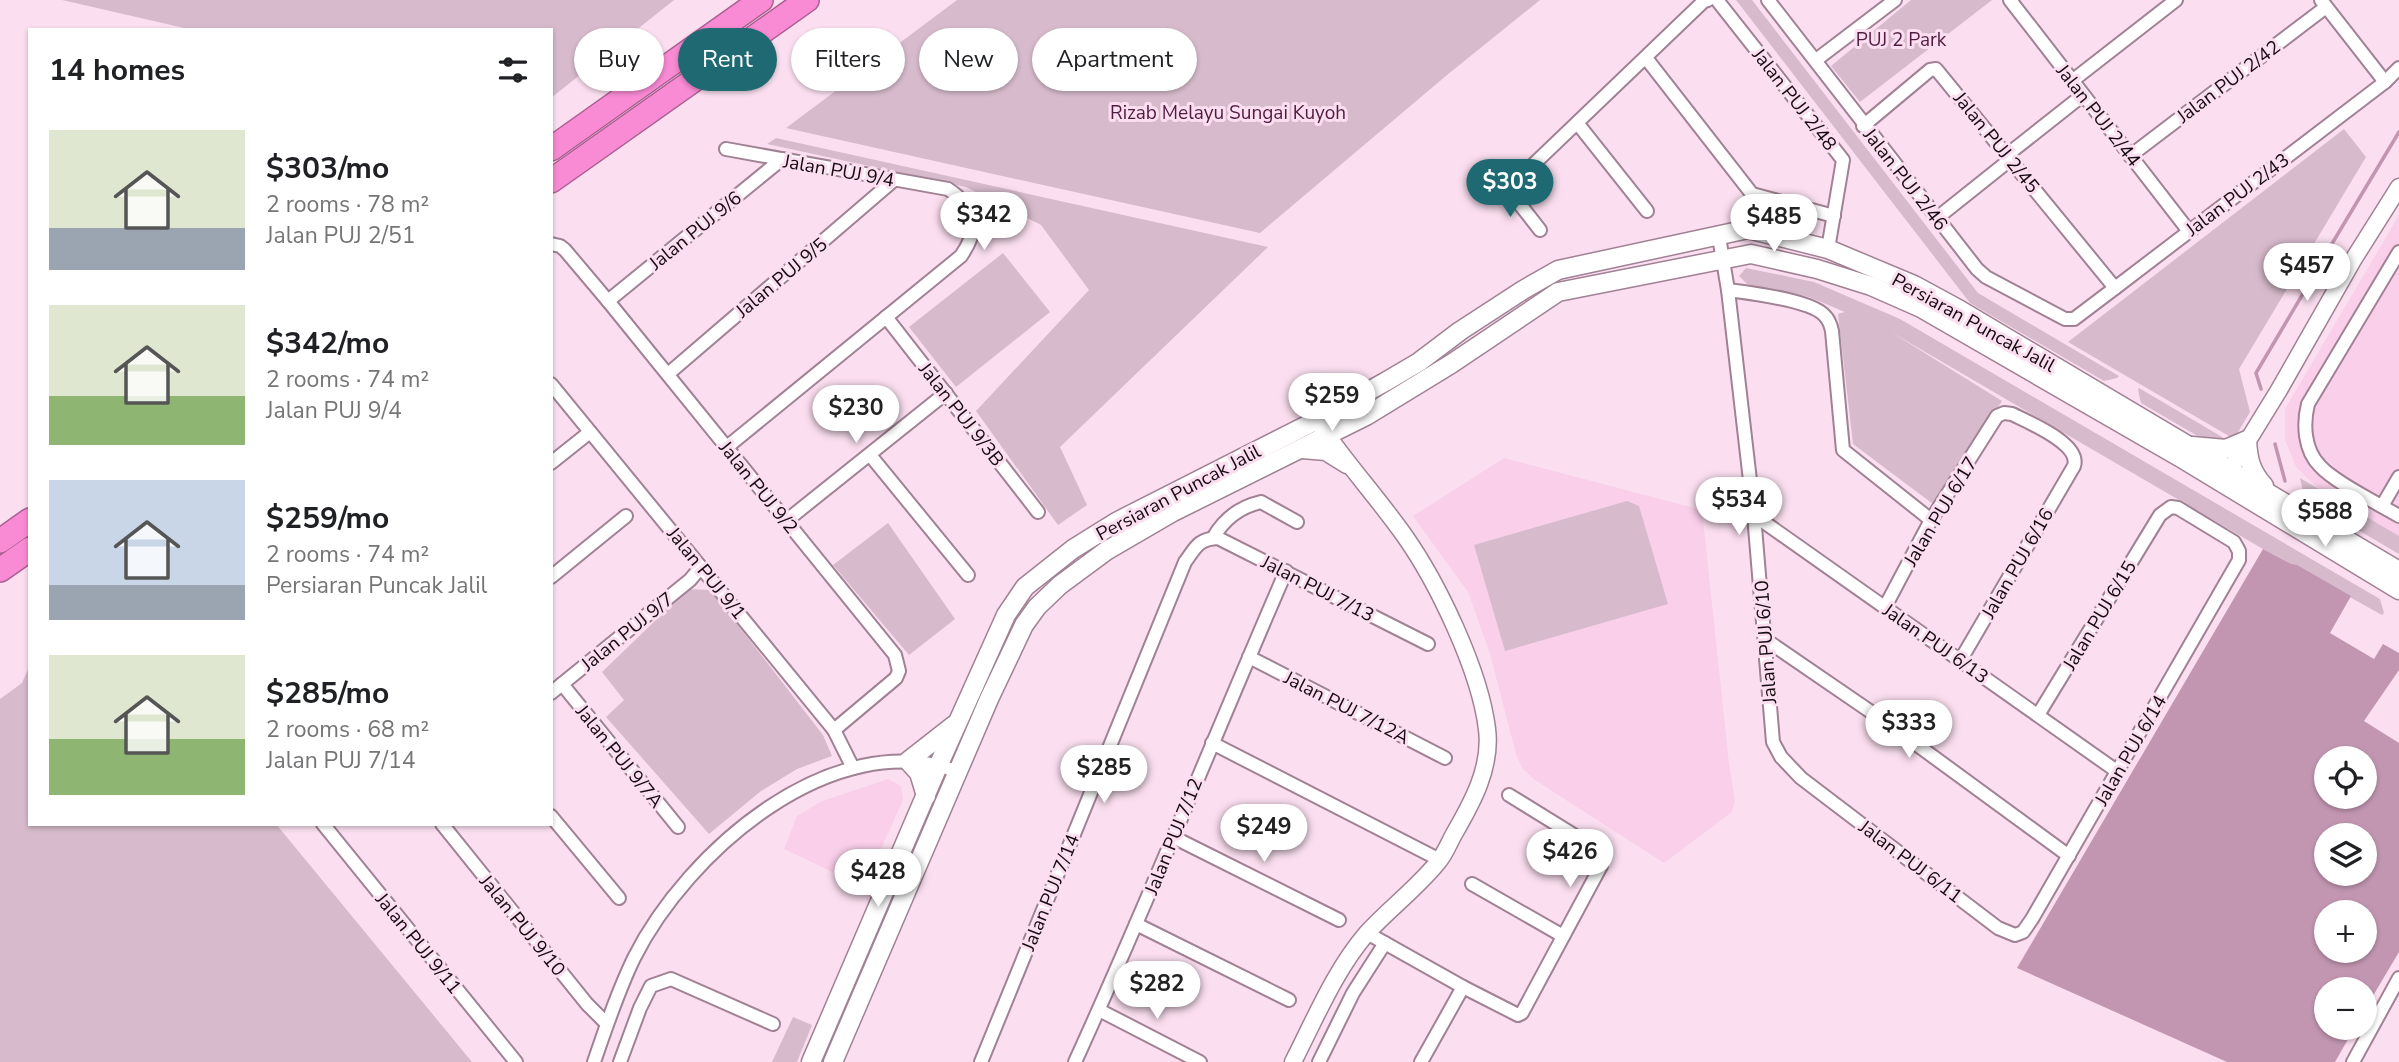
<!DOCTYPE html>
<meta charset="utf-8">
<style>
body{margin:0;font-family:"Nunito Sans",sans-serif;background:#f6f6f6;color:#202124;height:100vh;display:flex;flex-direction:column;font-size:26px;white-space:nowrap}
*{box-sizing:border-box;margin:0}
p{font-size:23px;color:#757577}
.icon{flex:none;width:38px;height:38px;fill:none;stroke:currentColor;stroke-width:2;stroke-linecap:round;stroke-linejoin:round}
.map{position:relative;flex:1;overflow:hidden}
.details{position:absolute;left:28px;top:28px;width:525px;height:798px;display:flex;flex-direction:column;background:#fff;border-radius:0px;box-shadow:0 2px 5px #0004}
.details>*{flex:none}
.banner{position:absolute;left:574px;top:28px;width:665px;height:63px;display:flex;gap:14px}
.controls{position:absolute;left:2314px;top:746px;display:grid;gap:14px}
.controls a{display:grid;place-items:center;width:63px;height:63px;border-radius:50%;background:#fff;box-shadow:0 2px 5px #0004;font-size:35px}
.price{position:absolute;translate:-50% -60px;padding:0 16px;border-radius:24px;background:#fff;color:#222;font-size:23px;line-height:46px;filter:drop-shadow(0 2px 4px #0008)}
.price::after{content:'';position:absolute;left:50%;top:42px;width:21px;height:16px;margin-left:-10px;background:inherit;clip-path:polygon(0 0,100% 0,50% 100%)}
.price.on{background:#1f6a72;color:#fff}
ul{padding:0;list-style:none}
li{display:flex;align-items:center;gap:21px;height:175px;padding:0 21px}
li span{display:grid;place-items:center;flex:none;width:196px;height:140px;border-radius:0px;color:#555}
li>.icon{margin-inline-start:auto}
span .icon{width:84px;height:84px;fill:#fffc;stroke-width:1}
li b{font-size:30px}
h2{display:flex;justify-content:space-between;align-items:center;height:84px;padding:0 21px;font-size:30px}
.pill{padding:0 24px;border-radius:32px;background:#fff;box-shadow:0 2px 5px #0004;font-size:24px;line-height:63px}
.pill.on{background:#1f6a72;color:#fff}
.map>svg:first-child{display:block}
.built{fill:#f9cfe9}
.green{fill:#d7bbcc}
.water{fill:#c296b1;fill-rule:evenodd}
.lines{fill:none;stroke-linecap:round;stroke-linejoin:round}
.stream{stroke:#c296b1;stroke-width:3.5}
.minor-casing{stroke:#a18194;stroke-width:16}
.tertiary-casing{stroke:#a18194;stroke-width:19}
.secondary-casing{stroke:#a18194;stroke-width:21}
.motorway-casing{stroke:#aa5e90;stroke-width:26}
.minor{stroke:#fff;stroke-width:12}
.tertiary{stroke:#fff;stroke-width:16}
.secondary{stroke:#fff;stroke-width:18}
.motorway{stroke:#f98ad4;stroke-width:23}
.labels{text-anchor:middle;stroke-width:6;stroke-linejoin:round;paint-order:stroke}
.park-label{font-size:19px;fill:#511b41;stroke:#fbdff0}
.street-label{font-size:19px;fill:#160b12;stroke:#fbdff0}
</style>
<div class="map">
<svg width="2399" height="1062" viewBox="0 0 2399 1062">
<rect width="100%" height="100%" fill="#fbdff0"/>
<g class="built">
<path d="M2399,215V538L2325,495L2296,467L2285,440V409Z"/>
<path d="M1504,458L1702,510L1729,764L1735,801L1732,812L1664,863L1535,780L1522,768L1516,754L1490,654L1468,592L1413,516Z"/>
<path d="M888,779L901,786L903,800L864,887L784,849L797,816L822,801Z"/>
</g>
<g class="green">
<path d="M62,0H674L551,98V30H193Z"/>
<path d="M957,0H1540L1447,75L1260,233L786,128Z"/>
<path d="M1736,0H1752L1978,293L2119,376L2117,378L2104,381L1970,303Z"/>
<path d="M1911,0H1992L1860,102L1831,66Z"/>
<path d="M2344,129L2366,157L2239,369L2250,412L2234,439L2068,342Z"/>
<path d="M776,138L1268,247L1060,447L1087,505L1058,525L976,411L1089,290L1041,225L966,187L767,144Z"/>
<path d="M1003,253L1050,312L956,387L909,327Z"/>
<path d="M1746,268L1814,282L1900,319L2380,599L2384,613L2382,615L2263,549L1891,332L2002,401L1933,504L1853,444L1838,314L1845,312L1809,297L1747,284L1739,276Z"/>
<path d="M2139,388L2229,441L2213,445L2141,403L2138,390Z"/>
<path d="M2300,478L2399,536V554L2305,499Z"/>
<path d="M1627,501L1639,506L1668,604L1505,651L1474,545Z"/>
<path d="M888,523L955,619L909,655L833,565Z"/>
<path d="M688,589L711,590L823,735L832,756L797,769L761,791L709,834L606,717L624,700L602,672Z"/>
<path d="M30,665V824H276L472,1062H0V699L22,683Z"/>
<path d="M793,1017L812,1025L797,1062H772Z"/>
</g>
<path class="water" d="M2263,549L2291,564L2297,565L2351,596L2330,633L2374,659L2383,644L2399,653V670L2364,721L2399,743V952L2364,1011V989H2326V1027H2355L2335,1062H2227L2017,968ZM2326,758H2364V796H2326ZM2326,835H2364V873H2326ZM2326,912H2364V950H2326Z"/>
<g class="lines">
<g class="stream">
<path d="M2330,247L2399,132"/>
<path d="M2261,389L2256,373L2317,270"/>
<path d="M2275,444L2285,481"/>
</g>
<g class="minor-casing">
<g id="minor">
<path d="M1717,0L1843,160L1828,249"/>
<path d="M1768,0L1977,269L1986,277L2065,319H2074L2115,288L2385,82L2399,68"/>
<path d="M2010,0L2188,230"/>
<path d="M2321,0L2385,82"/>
<path d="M1646,58L1752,194L1834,216"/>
<path d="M1816,60L1895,0"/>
<path d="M2072,81L2176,0"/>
<path d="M1578,124L1647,211"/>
<path d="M1863,126L1930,70L1936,69L2115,288"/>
<path d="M726,149L948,189C976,208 981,227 961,256L727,447"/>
<path d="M2007,155L2083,95"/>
<path d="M2130,156L2326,7"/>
<path d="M1937,218L2011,159"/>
<path d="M1540,230L1511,193L1512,185L1704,1L1708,0"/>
<path d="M1719,237L1728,290L1754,515L1773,742L1781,757L1801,778L1998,928L2015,935L2023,932L2032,919L2239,560V551L2234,542L2178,508L2171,507L2160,515L2038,715"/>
<path d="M551,244L560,246L565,250L608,301L895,655L899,671L896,678L834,730"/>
<path d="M2399,252L2308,404C2303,424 2304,450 2320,466C2334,482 2379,504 2399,516"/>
<path d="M1728,290C1750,293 1812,300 1825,316C1829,320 1831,326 1832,331L1843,450L1931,520"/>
<path d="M608,301L782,159"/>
<path d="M886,317L1038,512"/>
<path d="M668,374L894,180"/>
<path d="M551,384L834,730L853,768"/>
<path d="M870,455L968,575"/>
<path d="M551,463L590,432"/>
<path d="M2382,506L2399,477"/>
<path d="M1754,515L2118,772"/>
<path d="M786,521L946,393"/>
<path d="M1213,538C1224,519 1239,507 1261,502L1297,522"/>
<path d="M551,577L626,516"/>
<path d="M1885,607L1931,520L1997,416L2004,413L2012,414C2030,423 2081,444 2074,466L1960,661"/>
<path d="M1766,640L1890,725L2069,856"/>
<path d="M1249,657L1445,758"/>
<path d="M562,684L678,827"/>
<path d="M551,693L690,580L701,567"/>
<path d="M1212,743L1440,860"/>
<path d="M551,816L619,898"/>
<path d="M323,824L516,1062"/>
<path d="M442,824L587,1004L607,1024"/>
<path d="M1175,838L1339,920"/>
<path d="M1472,884L1563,936"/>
<path d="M1136,924L1289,1000"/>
<path d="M1367,933L1463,987L1518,1015L1522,1013L1601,866C1601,856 1597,851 1590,845L1509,795"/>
<path d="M1099,1010L1200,1062"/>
<path d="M594,1062C606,1027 618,991 634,958C687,852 833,724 959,772"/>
<path d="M620,1062L640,1008L651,986L671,979L773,1024"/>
<path d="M981,1062L1185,562C1196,547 1198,539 1218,538L1428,644"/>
<path d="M1075,1062C1149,900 1215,735 1286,571"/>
<path d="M1319,1062L1353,993L1385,943"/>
<path d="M1421,1062L1463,987"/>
<path d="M2353,1062L2399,978"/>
</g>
</g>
<g class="tertiary-casing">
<g id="tertiary">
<path d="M2223,481L2279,390L2353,260L2399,187"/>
<path d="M1293,1062C1315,1019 1335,970 1367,933C1390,908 1417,888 1438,862C1445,854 1449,843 1454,834C1472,803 1492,767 1487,729C1480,671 1438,583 1404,535C1377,497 1346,463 1320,425"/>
</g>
</g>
<g class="secondary-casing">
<g id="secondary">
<path d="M2192,446L2226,449L2247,440C2248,460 2251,471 2264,486"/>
<path d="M1302,449L1326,451L1347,464"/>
<path d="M926,796L919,773L908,761L954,725"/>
<path d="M811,1062L939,764L1006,615L1025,587L1073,549L1118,521L1317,420L1385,382L1419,362L1460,331L1523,290L1558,270L1748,229L1828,249L1914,285L1960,310L2399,571"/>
<path d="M833,1062L989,699L1024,625L1037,607L1060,585L1106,551L1173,512L1366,416L1451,364L1558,292L1751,254L1817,269L1871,286L1921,308L2181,458L2399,590"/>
</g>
</g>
<g class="motorway-casing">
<g id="motorway">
<path d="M551,149L761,0"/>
<path d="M551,181L807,0"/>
<path d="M0,541L30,520"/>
<path d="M0,570L30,549"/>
</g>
</g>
<use href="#minor" class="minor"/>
<use href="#tertiary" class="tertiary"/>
<use href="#secondary" class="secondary"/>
<use href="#motorway" class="motorway"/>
</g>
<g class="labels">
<g class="park-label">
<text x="1901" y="46">PUJ 2 Park</text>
<text x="1228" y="119">Rizab Melayu Sungai Kuyoh</text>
</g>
<g class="street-label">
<text transform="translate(2228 81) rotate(-37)" y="7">Jalan PUJ 2/42</text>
<text transform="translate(1795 99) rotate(52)" y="7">Jalan PUJ 2/48</text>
<text transform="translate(2099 115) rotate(52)" y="7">Jalan PUJ 2/44</text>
<text transform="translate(1997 142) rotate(51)" y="7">Jalan PUJ 2/45</text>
<text transform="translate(839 170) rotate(10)" y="7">Jalan PUJ 9/4</text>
<text transform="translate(1906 179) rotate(52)" y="7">Jalan PUJ 2/46</text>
<text transform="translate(2237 194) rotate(-37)" y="7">Jalan PUJ 2/43</text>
<text transform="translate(695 230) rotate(-39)" y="7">Jalan PUJ 9/6</text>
<text transform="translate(781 277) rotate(-40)" y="7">Jalan PUJ 9/5</text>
<text transform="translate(1974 322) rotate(29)" y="7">Persiaran Puncak Jalil</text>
<text transform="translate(962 414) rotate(52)" y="7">Jalan PUJ 9/3B</text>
<text transform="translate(759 487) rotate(51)" y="7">Jalan PUJ 9/2</text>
<text transform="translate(1178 492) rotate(-28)" y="7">Persiaran Puncak Jalil</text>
<text transform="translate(1940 511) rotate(-59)" y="7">Jalan PUJ 6/17</text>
<text transform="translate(2017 563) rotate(-60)" y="7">Jalan PUJ 6/16</text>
<text transform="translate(707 573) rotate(51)" y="7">Jalan PUJ 9/1</text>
<text transform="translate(1318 588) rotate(27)" y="7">Jalan PUJ 7/13</text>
<text transform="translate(2099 615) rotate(-59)" y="7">Jalan PUJ 6/15</text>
<text transform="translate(627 631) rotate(-39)" y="7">Jalan PUJ 9/7</text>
<text transform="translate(1765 642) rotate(-94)" y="7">Jalan PUJ 6/10</text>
<text transform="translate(1936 643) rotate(35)" y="7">Jalan PUJ 6/13</text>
<text transform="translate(1347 707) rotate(27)" y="7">Jalan PUJ 7/12A</text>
<text transform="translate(2130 750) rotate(-60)" y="7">Jalan PUJ 6/14</text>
<text transform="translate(620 756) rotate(51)" y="7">Jalan PUJ 9/7A</text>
<text transform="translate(1173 836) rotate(-68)" y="7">Jalan PUJ 7/12</text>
<text transform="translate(1911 861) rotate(37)" y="7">Jalan PUJ 6/11</text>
<text transform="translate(1050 892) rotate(-68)" y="7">Jalan PUJ 7/14</text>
<text transform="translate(523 925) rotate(51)" y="7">Jalan PUJ 9/10</text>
<text transform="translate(419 943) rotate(51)" y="7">Jalan PUJ 9/11</text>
</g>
</g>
</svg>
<div class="controls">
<a><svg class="icon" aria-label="locate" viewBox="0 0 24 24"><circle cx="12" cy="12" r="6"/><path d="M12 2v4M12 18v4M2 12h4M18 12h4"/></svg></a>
<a><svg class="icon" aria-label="layers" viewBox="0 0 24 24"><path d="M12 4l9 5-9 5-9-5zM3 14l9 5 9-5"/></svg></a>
<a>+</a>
<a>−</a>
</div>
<b class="price on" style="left:1510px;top:219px">$303</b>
<b class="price" style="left:984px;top:252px">$342</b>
<b class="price" style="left:1774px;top:254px">$485</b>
<b class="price" style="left:2307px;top:303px">$457</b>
<b class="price" style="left:1332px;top:433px">$259</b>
<b class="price" style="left:856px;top:445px">$230</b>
<b class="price" style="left:1739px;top:537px">$534</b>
<b class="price" style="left:2325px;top:549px">$588</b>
<b class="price" style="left:1909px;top:760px">$333</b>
<b class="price" style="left:1104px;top:805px">$285</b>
<b class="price" style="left:1264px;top:864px">$249</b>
<b class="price" style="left:1570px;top:889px">$426</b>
<b class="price" style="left:878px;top:909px">$428</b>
<b class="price" style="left:1157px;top:1021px">$282</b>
<div class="banner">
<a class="pill">Buy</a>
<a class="pill on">Rent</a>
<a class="pill">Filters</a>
<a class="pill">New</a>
<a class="pill">Apartment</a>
</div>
<section class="details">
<h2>14 homes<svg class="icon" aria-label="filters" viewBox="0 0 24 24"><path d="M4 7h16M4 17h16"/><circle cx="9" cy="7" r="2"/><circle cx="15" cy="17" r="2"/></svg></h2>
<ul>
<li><span style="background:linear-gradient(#dfe7d0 70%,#9aa5b1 0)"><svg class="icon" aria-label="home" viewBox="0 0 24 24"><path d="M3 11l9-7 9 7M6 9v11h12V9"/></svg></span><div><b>$303/mo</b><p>2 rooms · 78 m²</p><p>Jalan PUJ 2/51</p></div></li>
<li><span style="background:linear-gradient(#dfe7d0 65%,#8fb573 0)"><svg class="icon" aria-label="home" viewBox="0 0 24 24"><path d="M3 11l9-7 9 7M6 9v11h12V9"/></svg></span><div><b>$342/mo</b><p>2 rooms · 74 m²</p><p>Jalan PUJ 9/4</p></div></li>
<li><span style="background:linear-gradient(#c9d6e8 75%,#9aa5b1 0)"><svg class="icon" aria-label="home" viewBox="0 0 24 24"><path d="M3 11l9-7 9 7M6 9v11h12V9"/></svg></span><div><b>$259/mo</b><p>2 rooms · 74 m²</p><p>Persiaran Puncak Jalil</p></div></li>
<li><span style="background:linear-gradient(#dfe7d0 60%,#8fb573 0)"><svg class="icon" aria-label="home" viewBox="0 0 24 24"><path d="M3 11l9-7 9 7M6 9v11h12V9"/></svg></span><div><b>$285/mo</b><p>2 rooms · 68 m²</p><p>Jalan PUJ 7/14</p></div></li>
</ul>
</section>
</div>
